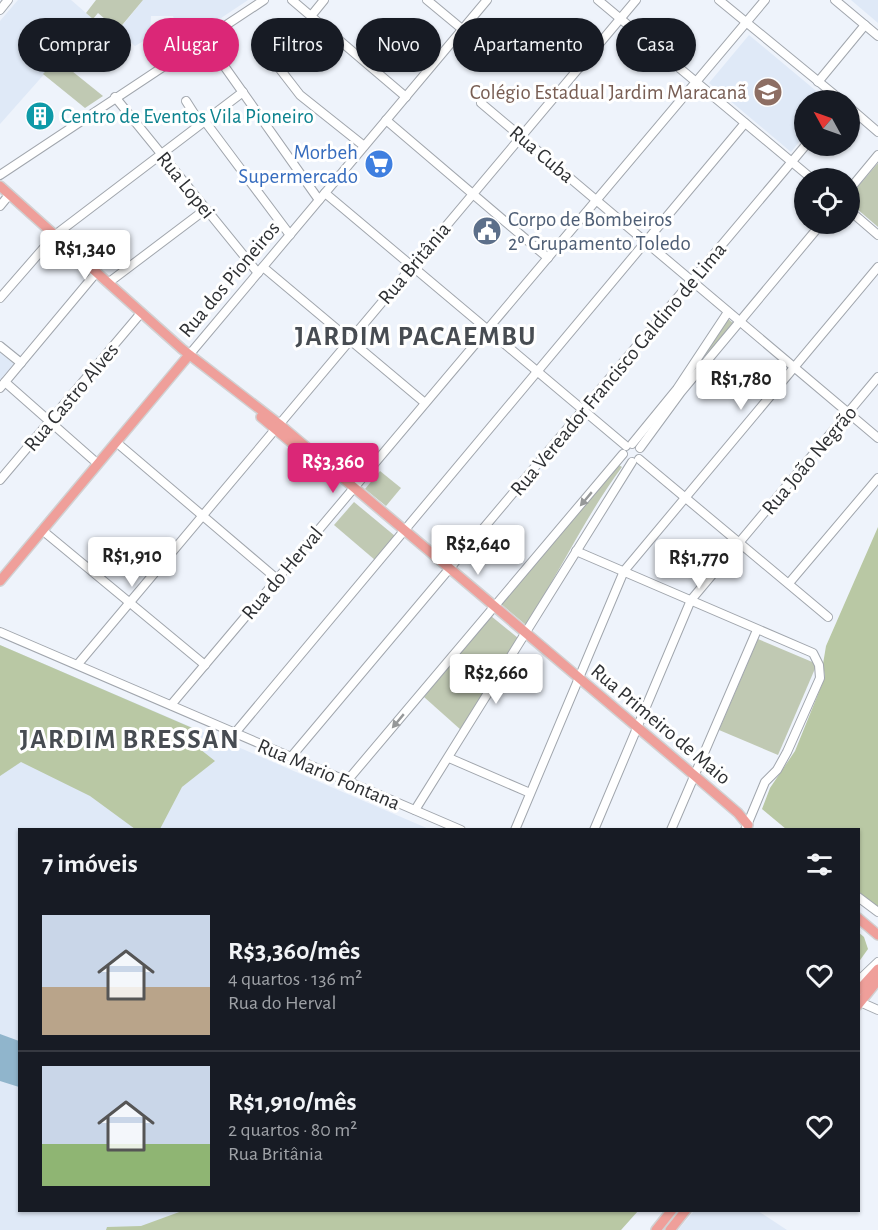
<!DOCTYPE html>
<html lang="pt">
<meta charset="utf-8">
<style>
body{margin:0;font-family:"Alegreya Sans",sans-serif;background:#20242c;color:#f1f3f6;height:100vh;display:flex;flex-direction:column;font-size:22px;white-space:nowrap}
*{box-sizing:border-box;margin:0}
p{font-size:20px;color:#9ea1a6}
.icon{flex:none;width:33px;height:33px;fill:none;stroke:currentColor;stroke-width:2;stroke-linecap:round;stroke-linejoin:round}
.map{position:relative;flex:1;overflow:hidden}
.sheet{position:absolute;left:18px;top:828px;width:842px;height:384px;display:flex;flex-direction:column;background:#171b24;border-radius:0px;box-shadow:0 2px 4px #0004}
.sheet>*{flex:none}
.hud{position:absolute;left:18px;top:18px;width:843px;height:54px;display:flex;gap:12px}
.needle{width:39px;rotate:310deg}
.controls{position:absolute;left:794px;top:90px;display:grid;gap:12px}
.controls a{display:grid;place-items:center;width:66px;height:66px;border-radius:50%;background:#171b24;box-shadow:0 2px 4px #0004;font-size:30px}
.price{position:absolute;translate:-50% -51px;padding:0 14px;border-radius:6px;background:#fff;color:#222;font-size:20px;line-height:39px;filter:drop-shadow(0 2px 3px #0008)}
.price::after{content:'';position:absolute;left:50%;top:36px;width:18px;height:14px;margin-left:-9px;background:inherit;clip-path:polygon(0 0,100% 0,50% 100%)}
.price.active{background:#db2777;color:#fff}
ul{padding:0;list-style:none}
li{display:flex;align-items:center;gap:18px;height:150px;padding:0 24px}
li+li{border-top:2px solid #363941}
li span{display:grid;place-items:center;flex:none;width:168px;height:120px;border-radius:0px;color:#555}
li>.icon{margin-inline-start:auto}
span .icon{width:72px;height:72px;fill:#fffc;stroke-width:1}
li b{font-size:26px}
h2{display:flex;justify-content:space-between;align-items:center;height:72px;padding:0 24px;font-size:26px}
.chip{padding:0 21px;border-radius:27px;background:#171b24;box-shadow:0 2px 4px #0004;font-size:21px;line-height:54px}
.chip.active{background:#db2777;color:#fff}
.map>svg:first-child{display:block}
.built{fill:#dfe9f7}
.green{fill:#c0c9b3}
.forest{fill:#b9c8a4}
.water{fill:#90b5cc}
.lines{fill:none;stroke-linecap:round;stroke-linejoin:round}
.minor-casing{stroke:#a1a6ad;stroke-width:10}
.major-casing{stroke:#d1d1d2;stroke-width:12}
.minor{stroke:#fff;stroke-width:8}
.major{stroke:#ef9f9a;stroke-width:9}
.oneway{fill:#969899}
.labels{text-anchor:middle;stroke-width:6;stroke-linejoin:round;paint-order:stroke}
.education-label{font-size:21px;fill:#785e54;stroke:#fff;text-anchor:end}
.culture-label{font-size:21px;fill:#0d838f;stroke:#fff;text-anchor:start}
.shop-label{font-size:21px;fill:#366cbe;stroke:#fff;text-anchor:end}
.street-label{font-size:21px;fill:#2e3033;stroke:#fff}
.service-label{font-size:21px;fill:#4e5e75;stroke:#fff;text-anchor:start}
.district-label{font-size:27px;font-weight:bold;letter-spacing:1.5px;fill:#474c52;stroke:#fff}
</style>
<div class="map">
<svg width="878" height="1230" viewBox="0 0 878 1230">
<rect width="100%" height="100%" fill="#eef3fb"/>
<g class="built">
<path d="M18,0H71L93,19L0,124V21Z"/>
<path d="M143,0H248L188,40L176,24L173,16H151L150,30L157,33L135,46L118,31Z"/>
<path d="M851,0H878V23Z"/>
<path d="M749,35L827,100H804V136L791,152L709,83Z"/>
<path d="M0,352L14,364L0,380Z"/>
<path d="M0,645L429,829L20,830V1210L638,1211L621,1230H0Z"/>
<path d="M694,1211H758L787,1230H678Z"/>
</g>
<g class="green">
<path d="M96,0H143L118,30L98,13L93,19L86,13Z"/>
<path d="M57,59L103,96L85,108L43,74Z"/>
<path d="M878,163V227L849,202V197Z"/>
<path d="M726,317L733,323L695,368Z"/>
<path d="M616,463L622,467C585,517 559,573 526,625L501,604Z"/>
<path d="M380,471L401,488L386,506L365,489Z"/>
<path d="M354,502L395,536L375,560L334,525Z"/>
<path d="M491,616L518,638L461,730L424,697Z"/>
<path d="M758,639L817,664L778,755L719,730Z"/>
</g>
<g class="forest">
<path d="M878,527V908L858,891V830L786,829L762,809L770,788L795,751L825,677L823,664L826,646Z"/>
<path d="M0,645L197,730L191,742L215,761L182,787L160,829H135L90,796L21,762L0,776Z"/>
<path d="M858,932L864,937L868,949L858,963Z"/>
<path d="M182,1211V1210L638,1211L621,1230H106L107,1227L141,1226Z"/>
</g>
<path class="water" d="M0,1034L19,1041V1087L0,1081Z"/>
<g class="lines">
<g class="minor-casing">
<g id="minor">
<path d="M292,0L406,97"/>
<path d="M427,0L462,29"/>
<path d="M598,0L811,178"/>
<path d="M719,0L841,100"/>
<path d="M835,0L878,36"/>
<path d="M0,10L8,0"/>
<path d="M311,16L324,0"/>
<path d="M205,39L319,200"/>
<path d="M266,51L300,95L364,146"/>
<path d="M818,82L865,25"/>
<path d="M115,97L258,273"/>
<path d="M186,101L200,123"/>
<path d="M481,103L878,438"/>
<path d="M849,107L878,132"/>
<path d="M204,120L290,235"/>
<path d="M386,120L548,258"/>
<path d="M0,175L264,0"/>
<path d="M849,190L878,155"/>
<path d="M325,193L626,446"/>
<path d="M0,206L9,195"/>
<path d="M849,210L878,235"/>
<path d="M263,267L425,403"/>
<path d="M108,283L206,209"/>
<path d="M0,298L55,235L243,92"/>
<path d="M0,346L21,363"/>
<path d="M189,355L487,0"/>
<path d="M5,382L98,464"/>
<path d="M0,388L96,273"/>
<path d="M116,442L277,579"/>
<path d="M632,444L677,389L728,312"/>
<path d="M640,448L681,392L821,224"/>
<path d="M639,459L828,617"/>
<path d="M0,480L141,313"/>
<path d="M42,530L205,665"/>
<path d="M576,551L813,653L819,665L820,678L787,752L777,770L765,782L745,830"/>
<path d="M790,582L878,478"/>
<path d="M0,632L461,830"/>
<path d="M78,664L636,0"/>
<path d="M171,705L765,0"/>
<path d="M235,733L745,123"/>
<path d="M291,757L805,146"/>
<path d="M449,758L530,793"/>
<path d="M347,781L623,454"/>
<path d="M415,810L632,462"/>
<path d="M515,830L624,571L878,267"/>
<path d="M594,830L691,600L878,377"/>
<path d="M671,830L757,630"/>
<path d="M858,897L878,912"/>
<path d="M858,981L878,962"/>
<path d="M860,1002L878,1010"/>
</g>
</g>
<g class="major-casing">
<g id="major">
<path d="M0,186L182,349L279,424L695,776L738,813L748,825"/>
<path d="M261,417L299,449"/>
<path d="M0,581L189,355"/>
<path d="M858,918L878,935"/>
<path d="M858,991L878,969"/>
<path d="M858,1005L878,980"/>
<path d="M656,1230L672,1210"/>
<path d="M670,1230L686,1210"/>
</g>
</g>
<use href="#minor" class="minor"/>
<use href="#major" class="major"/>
</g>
<defs><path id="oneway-solid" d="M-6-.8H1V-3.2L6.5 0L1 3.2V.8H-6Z" transform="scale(1.5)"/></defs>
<g class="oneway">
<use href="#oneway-solid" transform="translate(586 499) rotate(130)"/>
<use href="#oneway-solid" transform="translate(398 721) rotate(130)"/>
</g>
<defs>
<g id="school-disc" transform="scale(1.5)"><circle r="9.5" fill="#8d6e63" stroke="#fff"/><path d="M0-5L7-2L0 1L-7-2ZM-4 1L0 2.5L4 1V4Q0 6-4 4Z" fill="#fff"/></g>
<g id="building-disc" transform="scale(1.5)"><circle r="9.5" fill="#0f9aa8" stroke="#fff"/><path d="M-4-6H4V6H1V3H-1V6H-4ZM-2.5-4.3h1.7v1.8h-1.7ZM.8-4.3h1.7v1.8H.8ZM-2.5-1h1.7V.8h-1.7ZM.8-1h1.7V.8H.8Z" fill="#fff"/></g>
<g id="supermarket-disc" transform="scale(1.5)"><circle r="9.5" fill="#3f7fe0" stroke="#fff"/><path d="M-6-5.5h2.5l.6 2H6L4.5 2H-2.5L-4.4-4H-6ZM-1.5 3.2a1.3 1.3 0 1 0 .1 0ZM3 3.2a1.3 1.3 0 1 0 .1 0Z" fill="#fff"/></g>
<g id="civic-disc" transform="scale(1.5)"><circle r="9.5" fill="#5c6f8a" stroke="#fff"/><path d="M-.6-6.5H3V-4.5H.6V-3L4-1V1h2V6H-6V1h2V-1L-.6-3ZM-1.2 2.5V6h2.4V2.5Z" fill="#fff"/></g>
</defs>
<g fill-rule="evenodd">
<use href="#school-disc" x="768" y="92"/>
<use href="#building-disc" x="40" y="116"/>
<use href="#supermarket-disc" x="379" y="164"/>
<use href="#civic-disc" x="487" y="231"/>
</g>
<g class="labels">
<g class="education-label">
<text x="747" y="99">Colégio Estadual Jardim Maracanã</text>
</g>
<g class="culture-label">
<text x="61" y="123">Centro de Eventos Vila Pioneiro</text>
</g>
<g class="shop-label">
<text x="358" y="159">Morbeh<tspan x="358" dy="24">Supermercado</tspan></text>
</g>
<g class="street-label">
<text transform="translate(542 154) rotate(40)" y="7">Rua Cuba</text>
<text transform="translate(186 185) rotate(51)" y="7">Rua Lopei</text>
<text transform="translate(414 263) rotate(-50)" y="7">Rua Britânia</text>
<text transform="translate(229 279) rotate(-50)" y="7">Rua dos Pioneiros</text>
<text transform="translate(618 369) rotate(-50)" y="7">Rua Vereador Francisco Galdino de Lima</text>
<text transform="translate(71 397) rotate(-50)" y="7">Rua Castro Alves</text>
<text transform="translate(809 460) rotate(-50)" y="7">Rua João Negrão</text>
<text transform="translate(282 573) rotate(-50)" y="7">Rua do Herval</text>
<text transform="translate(661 724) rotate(40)" y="7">Rua Primeiro de Maio</text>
<text transform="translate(329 774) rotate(23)" y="7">Rua Mario Fontana</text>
</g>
<g class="service-label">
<text x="508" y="226">Corpo de Bombeiros<tspan x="508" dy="24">2º Grupamento Toledo</tspan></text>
</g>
<g class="district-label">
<text x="416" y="345">JARDIM PACAEMBU</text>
<text x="130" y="748">JARDIM BRESSAN</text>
</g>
</g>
</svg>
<div class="controls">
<a><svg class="needle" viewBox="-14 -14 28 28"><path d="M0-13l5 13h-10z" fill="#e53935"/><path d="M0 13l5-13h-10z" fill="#9ea1a6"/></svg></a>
<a><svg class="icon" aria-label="locate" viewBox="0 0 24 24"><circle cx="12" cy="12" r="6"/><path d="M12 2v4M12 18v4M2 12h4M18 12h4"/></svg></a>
</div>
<b class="price" style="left:85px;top:281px">R$1,340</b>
<b class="price" style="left:741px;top:411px">R$1,780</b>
<b class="price active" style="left:333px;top:494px">R$3,360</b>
<b class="price" style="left:478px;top:576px">R$2,640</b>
<b class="price" style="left:132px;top:588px">R$1,910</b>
<b class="price" style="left:699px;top:590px">R$1,770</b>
<b class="price" style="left:496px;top:705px">R$2,660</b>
<div class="hud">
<a class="chip">Comprar</a>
<a class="chip active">Alugar</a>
<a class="chip">Filtros</a>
<a class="chip">Novo</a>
<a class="chip">Apartamento</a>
<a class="chip">Casa</a>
</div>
<section class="sheet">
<h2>7 imóveis<svg class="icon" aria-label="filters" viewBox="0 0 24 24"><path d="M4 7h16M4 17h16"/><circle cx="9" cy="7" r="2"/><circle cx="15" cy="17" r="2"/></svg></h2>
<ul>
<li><span style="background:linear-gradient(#c9d6e8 60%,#b9a48a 0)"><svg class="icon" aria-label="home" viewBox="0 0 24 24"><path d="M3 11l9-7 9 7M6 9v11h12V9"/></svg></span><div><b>R$3,360/mês</b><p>4 quartos · 136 m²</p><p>Rua do Herval</p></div><svg class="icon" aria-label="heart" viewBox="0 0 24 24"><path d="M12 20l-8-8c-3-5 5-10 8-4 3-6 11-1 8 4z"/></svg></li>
<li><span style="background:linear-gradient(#c9d6e8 65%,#8fb573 0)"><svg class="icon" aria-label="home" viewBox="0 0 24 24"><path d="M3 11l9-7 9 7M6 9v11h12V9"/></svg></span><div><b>R$1,910/mês</b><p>2 quartos · 80 m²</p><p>Rua Britânia</p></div><svg class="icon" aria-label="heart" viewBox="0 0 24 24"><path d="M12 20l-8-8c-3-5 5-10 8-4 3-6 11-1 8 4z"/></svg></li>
</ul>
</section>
</div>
